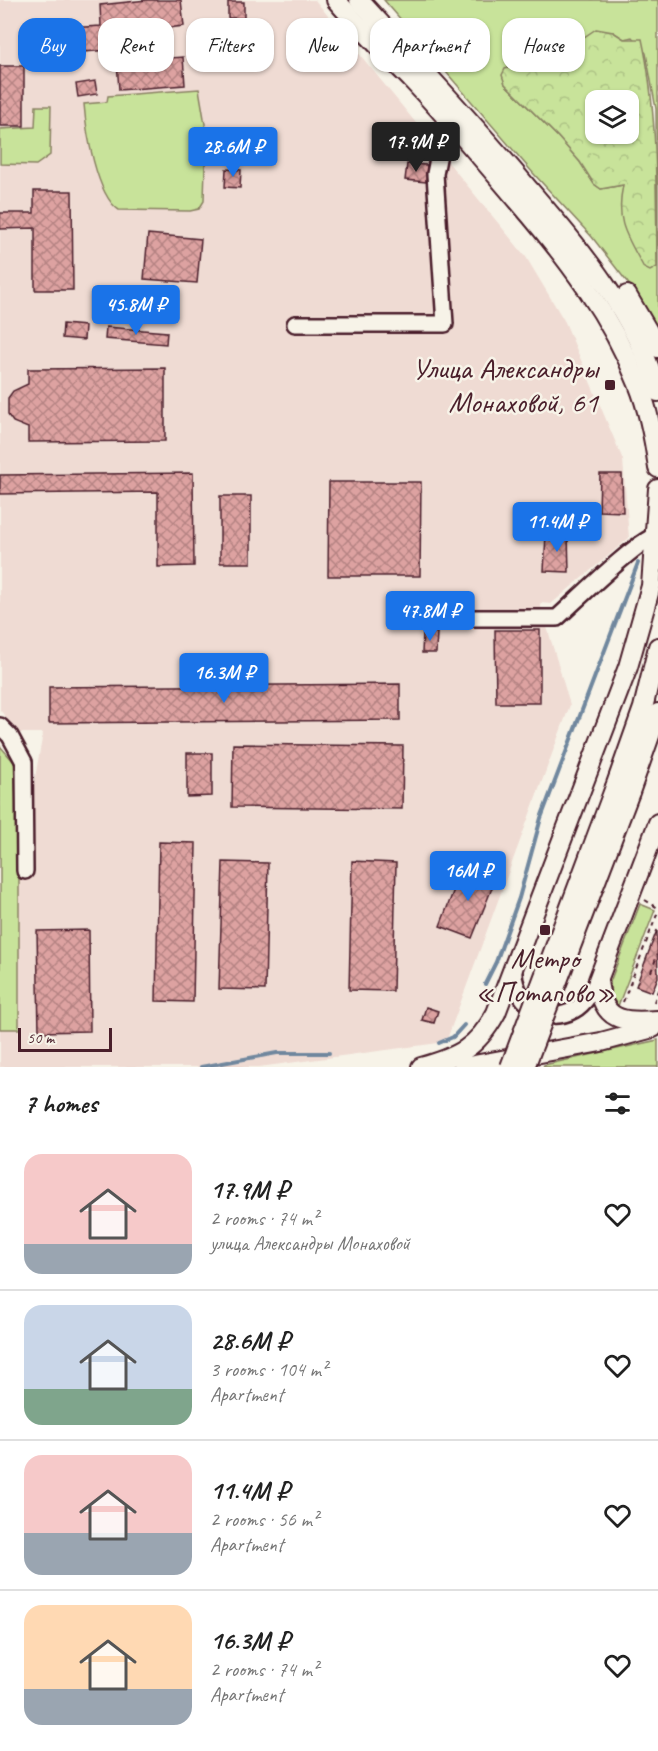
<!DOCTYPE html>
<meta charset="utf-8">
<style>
body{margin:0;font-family:Caveat,sans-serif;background:#f2f2f2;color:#222;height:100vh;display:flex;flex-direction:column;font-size:22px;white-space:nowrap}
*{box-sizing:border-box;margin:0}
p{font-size:20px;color:#767676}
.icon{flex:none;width:33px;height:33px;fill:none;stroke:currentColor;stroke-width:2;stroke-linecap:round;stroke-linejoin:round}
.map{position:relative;height:1067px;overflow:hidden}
.sheet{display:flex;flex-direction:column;background:#fff;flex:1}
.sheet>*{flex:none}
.top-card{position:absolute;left:18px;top:18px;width:622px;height:54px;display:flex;gap:12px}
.controls{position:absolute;left:585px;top:90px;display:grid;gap:12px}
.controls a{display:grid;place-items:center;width:54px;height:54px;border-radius:12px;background:#fff;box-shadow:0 2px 4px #0004;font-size:30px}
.scale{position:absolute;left:18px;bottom:15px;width:94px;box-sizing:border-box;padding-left:6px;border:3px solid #4a1f2b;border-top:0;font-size:16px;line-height:21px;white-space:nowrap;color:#4a1f2b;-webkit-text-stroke:4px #f7f3e8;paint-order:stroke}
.price{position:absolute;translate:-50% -51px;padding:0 14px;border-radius:6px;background:#1a73e8;color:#fff;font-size:20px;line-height:39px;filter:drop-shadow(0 2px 3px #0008)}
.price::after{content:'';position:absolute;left:50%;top:36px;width:18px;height:14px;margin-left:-9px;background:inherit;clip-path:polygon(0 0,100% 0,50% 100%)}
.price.current{background:#222;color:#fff}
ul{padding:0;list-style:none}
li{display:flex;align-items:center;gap:18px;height:150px;padding:0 24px}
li+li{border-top:2px solid #e0e0e0}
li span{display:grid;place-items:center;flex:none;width:168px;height:120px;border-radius:18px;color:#555}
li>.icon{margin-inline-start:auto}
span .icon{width:72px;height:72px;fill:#fffc;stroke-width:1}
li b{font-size:26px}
h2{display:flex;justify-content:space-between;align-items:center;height:72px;padding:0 24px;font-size:26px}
.tag{padding:0 21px;border-radius:18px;background:#fff;box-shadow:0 2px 4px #0004;font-size:21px;line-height:54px}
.tag.current{background:#1a73e8;color:#fff}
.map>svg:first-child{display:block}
.built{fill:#efdbd3}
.grass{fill:#c8e39a;stroke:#898162;stroke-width:1.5;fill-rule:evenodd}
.forest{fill:url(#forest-crowns);stroke:#898162;stroke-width:1.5;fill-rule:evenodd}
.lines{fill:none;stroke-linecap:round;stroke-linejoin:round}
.stream{stroke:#6f879e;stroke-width:4}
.building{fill:url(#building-cross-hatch);stroke:#4a1f2b;stroke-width:1.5}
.minor-casing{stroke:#4a1f2b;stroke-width:20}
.major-casing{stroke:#4a1f2b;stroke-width:22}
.path{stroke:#4a1f2b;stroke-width:2;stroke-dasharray:4.5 4.5;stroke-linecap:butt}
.minor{stroke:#f7f3e8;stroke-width:15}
.major{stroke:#f7f3e8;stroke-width:18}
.major-bridge-casing{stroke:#4a1f2b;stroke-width:22;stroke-linecap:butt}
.major-bridge{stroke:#f7f3e8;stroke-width:18}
.poi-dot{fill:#4a1f2b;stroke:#f7f3e8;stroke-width:2}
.labels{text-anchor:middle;stroke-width:5;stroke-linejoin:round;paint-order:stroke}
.poi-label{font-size:30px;fill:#4a1f2b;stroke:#f7f3e8;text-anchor:end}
</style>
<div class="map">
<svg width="658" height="1067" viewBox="0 0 658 1067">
<defs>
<pattern id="forest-crowns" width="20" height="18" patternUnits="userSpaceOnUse" patternTransform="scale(1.5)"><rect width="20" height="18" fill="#c8e39a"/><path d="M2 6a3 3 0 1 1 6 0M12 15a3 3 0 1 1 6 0" fill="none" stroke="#adc285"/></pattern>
<pattern id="building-cross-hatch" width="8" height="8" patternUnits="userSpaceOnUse" patternTransform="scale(1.5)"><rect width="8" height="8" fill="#dda2a1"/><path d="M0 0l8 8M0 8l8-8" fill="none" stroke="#b58383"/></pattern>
</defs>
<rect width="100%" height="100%" fill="#f7f3e8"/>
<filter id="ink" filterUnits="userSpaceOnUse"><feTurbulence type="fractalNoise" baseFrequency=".0167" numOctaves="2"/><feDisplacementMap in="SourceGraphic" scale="12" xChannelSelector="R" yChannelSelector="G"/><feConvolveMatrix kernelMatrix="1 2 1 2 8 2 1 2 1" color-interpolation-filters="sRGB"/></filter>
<g filter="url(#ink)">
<path class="built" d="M0,0H315L526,257L565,322L623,460L629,538L551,604L540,603L570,705L446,1042L259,1067H0V973L43,733H19L0,710Z"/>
<g class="grass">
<path d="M384,0H658V330L631,287L592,237L533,173ZM613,32L624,39L632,37L646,53L656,109L657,267L623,185L601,189L594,184L580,162L558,137L505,84L514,64L562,52L584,37Z"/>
<path d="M199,89L206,130L204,201L199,209L190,211L119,210C96,195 86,130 84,104L107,102L108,96Z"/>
<path d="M36,106H51L50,155L36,165L0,164V129L35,127Z"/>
<path d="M0,746L14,762L19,862V1029H0Z"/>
<path d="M640,904L655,910L618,1006L611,996L610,982Z"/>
<path d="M658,1040V1067H543L544,1065Z"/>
</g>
<path class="forest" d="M596,29L613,32L624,39H642C658,112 656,191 657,267L650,271L644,268C627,236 615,222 623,185L601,189L594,184L580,162L558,137L505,84L502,75L505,69L562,52ZM596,100H628V134H596Z"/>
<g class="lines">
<g class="stream">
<path d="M485,984L496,962L519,898L541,818L638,563"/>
<path d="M439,1043L453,1037L464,1025"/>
<path d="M201,1067L277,1053H329"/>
</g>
</g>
<g class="building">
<path d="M147,0H181L184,26L124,33L125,49L54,54L52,29L101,26L100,5Z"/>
<rect x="228" y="2" width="16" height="16"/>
<path d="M183,57L185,85L119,90L117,62Z"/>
<rect x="0" y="66" width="24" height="60"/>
<path d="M95,81L97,94L78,97L76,84Z"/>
<path d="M407,164L427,165L426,182L405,180Z"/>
<path d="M226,169L241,170L240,188L225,187Z"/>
<path d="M34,191H72L73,290H35V228L0,229V213H34Z"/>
<path d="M148,234L201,239L197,283L144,279Z"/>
<path d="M63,324L85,326L84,340L62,338Z"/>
<path d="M106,327L167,332L166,344L105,339Z"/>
<path d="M165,368V441L28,442V428L13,422L8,415V398L13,391L28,384V369Z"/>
<path d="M193,473L194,566L158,567V492L0,494V475Z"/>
<path d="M600,474H622L623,512L599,511Z"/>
<path d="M329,482H421L420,576H328Z"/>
<rect x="220" y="496" width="31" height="67"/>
<path d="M546,534H568L569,572L544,571Z"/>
<path d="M495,630H540V703H496Z"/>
<path d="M423,632H437L436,653H422Z"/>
<path d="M400,684V720L49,723V687Z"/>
<path d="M233,744L403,746L402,809L232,807Z"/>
<path d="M187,753H212V796L187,797Z"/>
<path d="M159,842L196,843L193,1002L156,1001Z"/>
<path d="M352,861L396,863L393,991L349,990Z"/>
<path d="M223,862L268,863L265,990L219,989Z"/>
<path d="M463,866L496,878L472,938L440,926Z"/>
<path d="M89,930L90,1031L39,1032L37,931Z"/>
<path d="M657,930L658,977L652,992L636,986Z"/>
<path d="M426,1007L438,1011L434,1023L422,1020Z"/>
</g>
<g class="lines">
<g class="minor-casing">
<g id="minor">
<path d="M295,324H445L435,174L446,117"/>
<path d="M457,618H557C575,602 639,538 658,535"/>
<path d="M0,726L10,736L24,762L25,871"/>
<path d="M514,967C511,999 544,1027 574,1010C585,1004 592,991 598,980"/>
</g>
</g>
<g class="major-casing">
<g id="major">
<path d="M336,0C360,28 385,53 411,79C449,119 484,161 519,202C567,258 611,315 638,384C649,411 654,439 658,468"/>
<path d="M359,0C416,62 473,123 527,187C581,250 634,311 658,392"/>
<path d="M627,295L658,348"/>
<path d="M615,787L643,708L658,647"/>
<path d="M630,792L658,713"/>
<path d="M658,823L598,980C602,1022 622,1022 658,1020"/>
<path d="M421,1067C458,1057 477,1048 496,1013L628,667L651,586L658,489"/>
<path d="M463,1067L601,1042L653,1028"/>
</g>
</g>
<g class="path">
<path d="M645,900L658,908"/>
<path d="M651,972L658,953"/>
<path d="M623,1002L658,912"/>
<path d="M654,1002L658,990"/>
</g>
<use href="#minor" class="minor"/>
<use href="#major" class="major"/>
<g class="major-bridge-casing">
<g id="major-bridge">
<path d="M510,1067L615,787"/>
<path d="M525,1067L630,792"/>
</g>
</g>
<use href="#major-bridge" class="major-bridge"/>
</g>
</g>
<g class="poi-dot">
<rect x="604" y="379" width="12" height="12" rx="3"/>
<rect x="539" y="924" width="12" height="12" rx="3"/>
</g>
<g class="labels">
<g class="poi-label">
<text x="598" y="378">Улица Александры<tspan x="598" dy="34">Монаховой, 61</tspan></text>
<text x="545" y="968" text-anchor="middle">Метро<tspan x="545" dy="34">«Потапово»</tspan></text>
</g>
</g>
</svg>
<div class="controls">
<a><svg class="icon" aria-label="layers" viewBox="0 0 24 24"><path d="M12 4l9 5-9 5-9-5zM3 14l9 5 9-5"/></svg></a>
</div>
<div class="scale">50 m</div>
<b class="price current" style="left:416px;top:173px">17.9M ₽</b>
<b class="price" style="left:233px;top:178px">28.6M ₽</b>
<b class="price" style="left:136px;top:336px">45.8M ₽</b>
<b class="price" style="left:557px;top:553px">11.4M ₽</b>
<b class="price" style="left:430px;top:642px">47.8M ₽</b>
<b class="price" style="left:224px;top:704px">16.3M ₽</b>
<b class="price" style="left:468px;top:902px">16M ₽</b>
<div class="top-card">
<a class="tag current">Buy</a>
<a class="tag">Rent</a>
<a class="tag">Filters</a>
<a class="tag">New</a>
<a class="tag">Apartment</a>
<a class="tag">House</a>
</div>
</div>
<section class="sheet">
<h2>7 homes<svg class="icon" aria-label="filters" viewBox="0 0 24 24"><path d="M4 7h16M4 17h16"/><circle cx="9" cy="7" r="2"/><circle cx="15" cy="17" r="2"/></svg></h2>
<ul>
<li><span style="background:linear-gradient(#f6c9c9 75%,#9aa5b1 0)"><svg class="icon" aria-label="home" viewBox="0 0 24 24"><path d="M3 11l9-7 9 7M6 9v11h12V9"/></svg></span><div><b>17.9M ₽</b><p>2 rooms · 74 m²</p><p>улица Александры Монаховой</p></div><svg class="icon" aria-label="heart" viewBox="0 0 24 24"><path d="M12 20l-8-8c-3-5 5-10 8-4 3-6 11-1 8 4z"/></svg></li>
<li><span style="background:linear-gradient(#c9d6e8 70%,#7fa58c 0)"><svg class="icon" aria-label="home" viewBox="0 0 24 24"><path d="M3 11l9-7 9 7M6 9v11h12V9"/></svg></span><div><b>28.6M ₽</b><p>3 rooms · 104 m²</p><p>Apartment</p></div><svg class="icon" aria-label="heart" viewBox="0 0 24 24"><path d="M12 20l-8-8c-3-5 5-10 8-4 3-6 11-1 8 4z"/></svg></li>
<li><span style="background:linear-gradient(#f6c9c9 65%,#9aa5b1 0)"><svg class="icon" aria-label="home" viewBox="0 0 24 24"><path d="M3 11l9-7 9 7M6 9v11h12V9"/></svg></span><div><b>11.4M ₽</b><p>2 rooms · 56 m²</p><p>Apartment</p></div><svg class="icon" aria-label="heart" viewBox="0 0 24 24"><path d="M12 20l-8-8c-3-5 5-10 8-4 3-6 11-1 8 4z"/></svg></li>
<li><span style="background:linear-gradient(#ffd9b3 70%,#9aa5b1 0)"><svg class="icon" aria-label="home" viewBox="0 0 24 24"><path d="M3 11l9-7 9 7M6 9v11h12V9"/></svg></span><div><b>16.3M ₽</b><p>2 rooms · 74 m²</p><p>Apartment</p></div><svg class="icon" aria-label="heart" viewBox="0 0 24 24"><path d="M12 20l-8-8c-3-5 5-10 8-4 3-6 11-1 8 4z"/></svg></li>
</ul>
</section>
